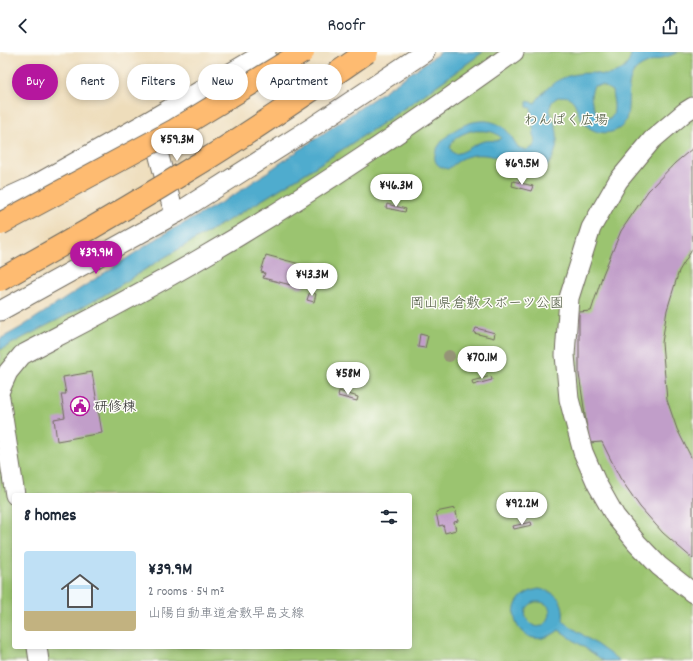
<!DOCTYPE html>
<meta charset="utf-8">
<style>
body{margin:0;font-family:Dekko,"Klee One",sans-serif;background:#f2f2f3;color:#1f2937;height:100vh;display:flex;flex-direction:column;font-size:15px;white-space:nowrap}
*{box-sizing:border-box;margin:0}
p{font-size:13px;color:#747a83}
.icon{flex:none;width:22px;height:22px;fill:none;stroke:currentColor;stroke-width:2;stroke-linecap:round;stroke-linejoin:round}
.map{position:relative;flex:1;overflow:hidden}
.panel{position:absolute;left:12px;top:441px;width:400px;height:156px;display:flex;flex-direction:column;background:#fff;border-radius:4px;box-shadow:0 2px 6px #0003}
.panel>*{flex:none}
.guide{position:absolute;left:12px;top:12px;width:400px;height:36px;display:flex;gap:8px}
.price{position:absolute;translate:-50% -34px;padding:0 9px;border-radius:14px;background:#fff;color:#222;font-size:13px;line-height:26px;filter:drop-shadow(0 1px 2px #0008)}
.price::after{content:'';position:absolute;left:50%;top:24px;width:12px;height:9px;margin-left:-6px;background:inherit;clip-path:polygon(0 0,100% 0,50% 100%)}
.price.on{background:#b5179e;color:#fff}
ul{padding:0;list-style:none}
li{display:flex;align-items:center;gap:12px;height:100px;padding:0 12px}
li+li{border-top:1px solid #e0e1e3}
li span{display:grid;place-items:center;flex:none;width:112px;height:80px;border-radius:4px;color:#555}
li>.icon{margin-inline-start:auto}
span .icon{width:48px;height:48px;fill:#fffc;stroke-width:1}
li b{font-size:17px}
h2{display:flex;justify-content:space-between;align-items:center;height:48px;padding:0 12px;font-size:17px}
.chip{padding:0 14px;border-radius:18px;background:#fff;box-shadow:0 2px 6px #0003;font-size:14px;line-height:36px}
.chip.on{background:#b5179e;color:#fff}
header{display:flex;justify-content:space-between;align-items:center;height:52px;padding:0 12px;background:#fff;font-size:18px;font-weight:600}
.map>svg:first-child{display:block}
.green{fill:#9bc470;stroke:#63784e;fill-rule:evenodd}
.water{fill:#50acce;stroke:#3e6c7c;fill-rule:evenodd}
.building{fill:#c19ec9}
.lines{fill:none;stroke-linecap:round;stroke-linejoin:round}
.minor-casing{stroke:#6f695d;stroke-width:21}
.minor{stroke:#fff;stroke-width:19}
.highway-bridge-casing{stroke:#6f695d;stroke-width:24;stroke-linecap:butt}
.highway-bridge{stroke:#febb71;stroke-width:22}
.tree{fill:#959477}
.labels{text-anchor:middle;stroke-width:3;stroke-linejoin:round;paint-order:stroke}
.park-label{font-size:14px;fill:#4d5940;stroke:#fdfcf7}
.poi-label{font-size:14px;fill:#2b2b2b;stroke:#fdfcf7;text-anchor:start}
</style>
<header><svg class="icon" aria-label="back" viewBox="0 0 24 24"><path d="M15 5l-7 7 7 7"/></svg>Roofr<svg class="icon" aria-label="share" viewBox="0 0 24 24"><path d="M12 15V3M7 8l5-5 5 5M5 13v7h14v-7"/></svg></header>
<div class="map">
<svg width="693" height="609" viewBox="0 0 693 609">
<rect width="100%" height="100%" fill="#fdfcf7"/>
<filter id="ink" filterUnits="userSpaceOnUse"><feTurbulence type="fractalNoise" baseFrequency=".025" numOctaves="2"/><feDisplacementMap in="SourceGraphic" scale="8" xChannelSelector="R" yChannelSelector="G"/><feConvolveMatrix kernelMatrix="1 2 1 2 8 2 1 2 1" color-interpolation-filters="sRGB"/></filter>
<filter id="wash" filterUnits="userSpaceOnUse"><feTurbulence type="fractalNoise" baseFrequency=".012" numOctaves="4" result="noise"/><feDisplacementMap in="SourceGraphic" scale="16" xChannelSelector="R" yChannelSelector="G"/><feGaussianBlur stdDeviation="0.9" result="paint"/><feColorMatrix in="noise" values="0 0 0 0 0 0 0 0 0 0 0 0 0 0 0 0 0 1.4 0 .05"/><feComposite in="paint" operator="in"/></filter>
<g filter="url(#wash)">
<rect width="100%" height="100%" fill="#edb"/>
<path class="green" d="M483,0H693V609H0V298C33,280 66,264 99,246C128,229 155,210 184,194C287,135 387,71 483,0ZM14,443H410V595H14Z"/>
<g class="water">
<path d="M441,0H483C387,71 287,135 184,194C155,210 128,229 99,246C66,264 33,280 0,298V287L20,276L167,180L192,167L234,143Z"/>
<path d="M631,0H678C666,7 643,9 634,20C621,38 639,74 611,80C597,83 585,76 579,63C577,59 576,52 573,49C568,42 557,43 552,50C547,58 554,68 556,76C560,90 554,112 541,119C537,120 530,122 526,120C523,119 521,116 518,115C502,106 482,98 463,106C458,109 453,113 448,117C408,111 468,48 504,76C511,82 514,90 519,96L527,98L533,95L535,91L531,56L527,55V49L535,51C542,41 551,31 563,26C572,22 583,21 593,21C598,22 602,23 606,23C619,22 631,14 631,0ZM602,33L612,39C613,48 617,60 610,67L604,68C594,60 587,46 594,34ZM470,79C480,79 495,77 501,86L497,89C475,86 472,99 455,102L452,100L450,95C454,85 460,83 470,79Z"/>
<path d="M539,537C558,540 565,550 563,569L620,609H604L559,578C520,609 492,545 539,537ZM535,550C564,548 545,588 529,570C522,563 526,553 535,550Z"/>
</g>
<g id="blocks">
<g class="building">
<path d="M693,96V196L679,219L667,258L662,291L667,348L677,377L693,409V507L663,481L640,455L620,426L602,390L589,391L579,322V260L591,259L603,222L621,179L648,139L675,111Z"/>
<path d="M513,129L533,134L531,139L512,134Z"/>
<path d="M387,152L406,157L405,160L386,156Z"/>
<path d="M266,203L311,215L307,232L304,231L303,236L263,226L265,221L261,220Z"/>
<path d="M310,239L316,242L314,250L307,248Z"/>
<path d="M476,276L495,281L494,286L474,281Z"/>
<path d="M420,282L428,284L425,296L418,295Z"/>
<path d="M92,320L102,381L57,389L54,367L65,365L61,342H66L63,325Z"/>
<path d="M491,324L492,328L473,333L472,329Z"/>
<path d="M339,339L358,345L357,349L338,344Z"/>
<path d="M455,456L458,469L454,470L456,478L445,481L443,473L439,474L436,460Z"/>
<path d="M531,470L532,473L514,477L513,474Z"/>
</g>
</g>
</g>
<g filter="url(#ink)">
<use href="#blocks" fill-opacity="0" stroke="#6f695d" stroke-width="1"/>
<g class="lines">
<g class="minor-casing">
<g id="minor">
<path d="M693,55L685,60L652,88L618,129L591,176L569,246L565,303L569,347L583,400L597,432L615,464L637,491L659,514L693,541"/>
<path d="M151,74L171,150L177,161"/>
<path d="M0,149L33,134L149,69L266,0"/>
<path d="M0,259L177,161L314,74L425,0"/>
<path d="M0,338L8,320L22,303C83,271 144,240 203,205C310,143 413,72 514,0"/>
<path d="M0,346L15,443"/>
<path d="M37,595L39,609"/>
</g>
</g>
<use href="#minor" class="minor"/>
<g class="highway-bridge-casing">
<g id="highway-bridge">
<path d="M0,172L175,78L303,0"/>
<path d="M0,228C65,192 129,155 192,116C252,80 309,40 367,0"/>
</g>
</g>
<use href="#highway-bridge" class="highway-bridge"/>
</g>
<circle class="tree" cx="449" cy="304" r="6"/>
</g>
<defs>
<g id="civic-ring" transform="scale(1)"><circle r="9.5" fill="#fdfcf7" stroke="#b5179e" stroke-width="1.5"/><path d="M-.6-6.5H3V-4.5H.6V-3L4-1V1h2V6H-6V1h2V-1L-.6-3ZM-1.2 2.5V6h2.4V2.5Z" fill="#b5179e"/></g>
</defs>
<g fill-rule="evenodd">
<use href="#civic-ring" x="80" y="354"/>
</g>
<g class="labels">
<g class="park-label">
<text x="566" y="72">わんぱく広場</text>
<text x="487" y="255">岡山県倉敷スポーツ公園</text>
</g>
<g class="poi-label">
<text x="94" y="359">研修棟</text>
</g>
</g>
</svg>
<b class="price" style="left:177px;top:110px">¥59.3M</b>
<b class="price" style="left:522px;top:134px">¥69.5M</b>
<b class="price" style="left:396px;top:156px">¥46.3M</b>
<b class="price on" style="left:96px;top:223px">¥39.9M</b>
<b class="price" style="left:312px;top:245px">¥43.3M</b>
<b class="price" style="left:482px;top:328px">¥70.1M</b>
<b class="price" style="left:348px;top:344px">¥58M</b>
<b class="price" style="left:522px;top:474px">¥92.2M</b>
<div class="guide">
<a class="chip on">Buy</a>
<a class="chip">Rent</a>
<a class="chip">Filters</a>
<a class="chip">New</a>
<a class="chip">Apartment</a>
</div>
<section class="panel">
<h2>8 homes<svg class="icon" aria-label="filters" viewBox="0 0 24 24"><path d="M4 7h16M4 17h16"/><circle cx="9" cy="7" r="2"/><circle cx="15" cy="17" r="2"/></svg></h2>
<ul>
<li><span style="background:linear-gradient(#bfe0f5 75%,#c2b280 0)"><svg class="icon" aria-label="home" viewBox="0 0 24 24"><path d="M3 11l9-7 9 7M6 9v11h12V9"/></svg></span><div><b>¥39.9M</b><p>2 rooms · 54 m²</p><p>山陽自動車道倉敷早島支線</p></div></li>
</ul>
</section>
</div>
